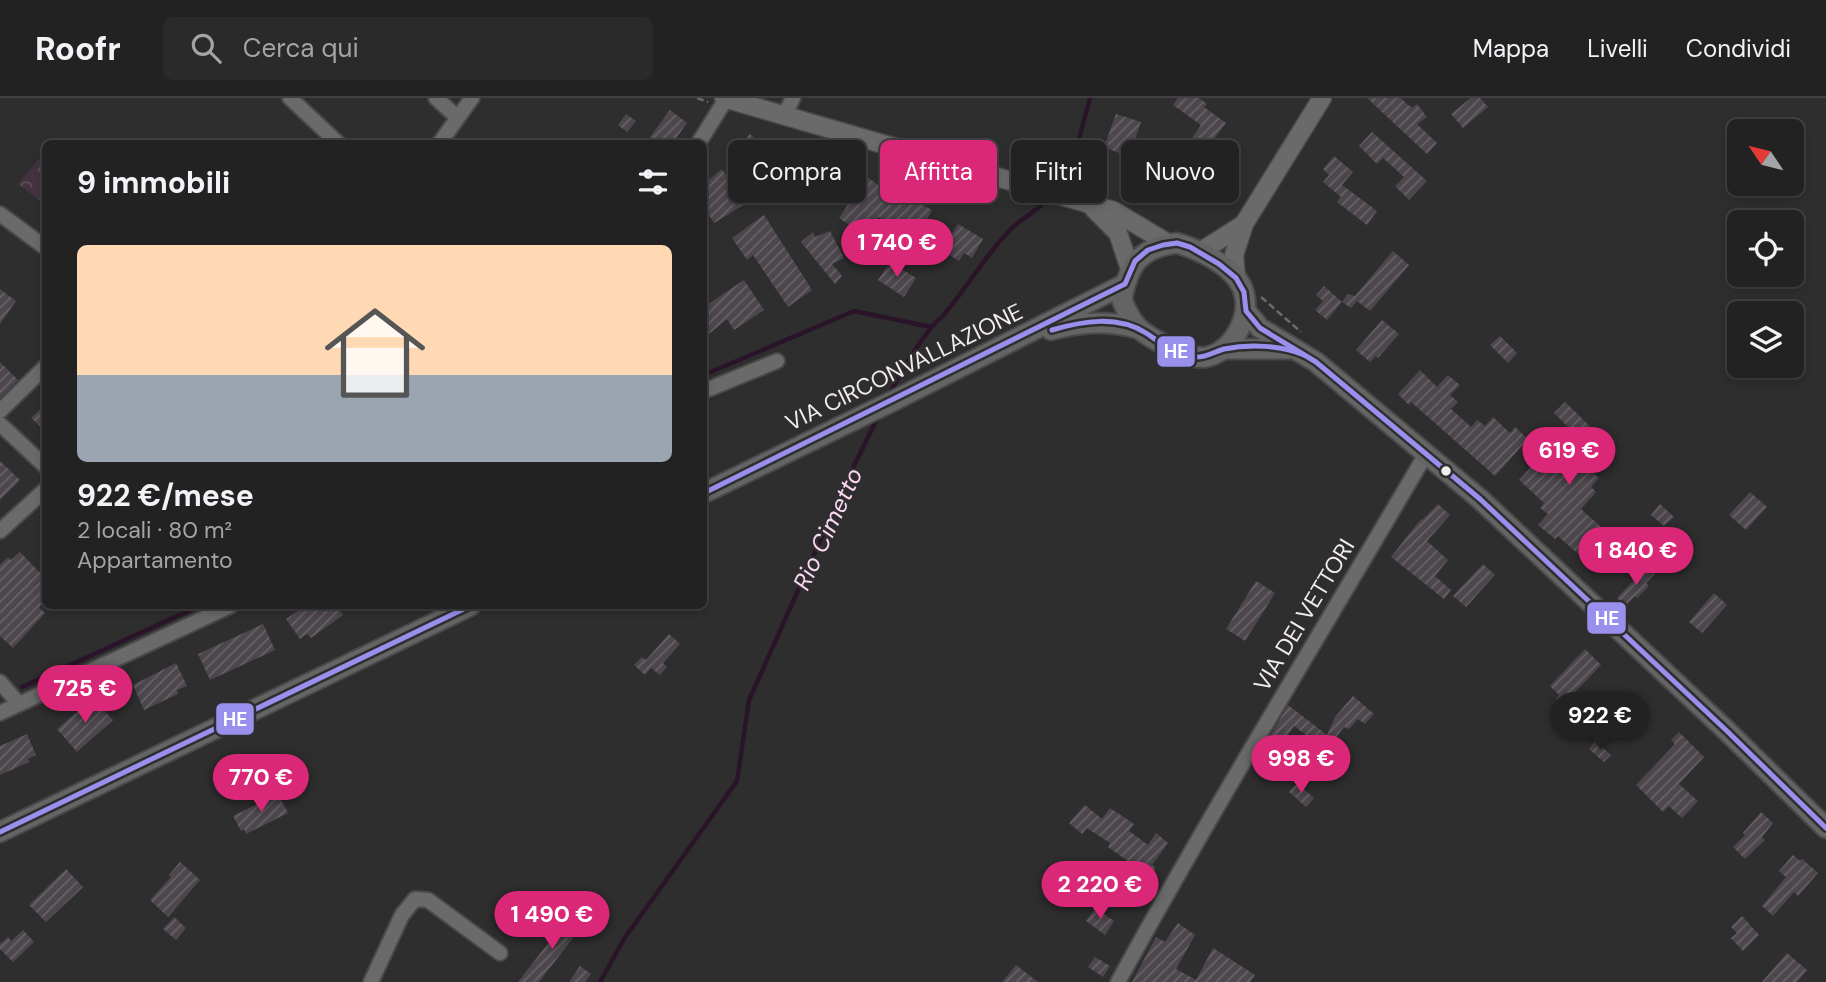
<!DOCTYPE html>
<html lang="it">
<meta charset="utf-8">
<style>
body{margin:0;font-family:"DM Sans",sans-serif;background:#2b2a2b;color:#f1f3f6;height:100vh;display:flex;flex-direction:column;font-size:26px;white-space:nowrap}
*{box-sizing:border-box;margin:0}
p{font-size:23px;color:#a3a4a6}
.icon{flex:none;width:38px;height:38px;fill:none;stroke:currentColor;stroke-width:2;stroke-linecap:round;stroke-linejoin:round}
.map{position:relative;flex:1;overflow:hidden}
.panel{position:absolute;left:42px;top:42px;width:665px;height:469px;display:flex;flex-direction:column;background:#232223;border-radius:10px;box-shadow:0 4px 10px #0003,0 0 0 2px #403f41}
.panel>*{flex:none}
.banner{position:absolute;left:728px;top:42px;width:665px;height:63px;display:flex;gap:14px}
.needle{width:46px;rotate:305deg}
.fabs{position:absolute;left:1727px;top:21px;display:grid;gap:14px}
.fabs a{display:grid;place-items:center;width:77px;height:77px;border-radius:10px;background:#232223;box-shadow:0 4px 10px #0003,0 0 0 2px #403f41;font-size:35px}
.price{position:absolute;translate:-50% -60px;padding:0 16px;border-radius:24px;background:#db2777;color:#fff;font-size:23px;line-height:46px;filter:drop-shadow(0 2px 4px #0008)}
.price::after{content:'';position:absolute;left:50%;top:42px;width:21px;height:16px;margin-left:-10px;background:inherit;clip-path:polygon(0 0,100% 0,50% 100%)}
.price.on{background:#222;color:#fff}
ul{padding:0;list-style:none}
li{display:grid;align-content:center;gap:14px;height:371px;padding:0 35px}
li span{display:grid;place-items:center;height:217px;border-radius:10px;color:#555}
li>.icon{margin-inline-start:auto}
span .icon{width:126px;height:126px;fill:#fffc;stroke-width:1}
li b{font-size:30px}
h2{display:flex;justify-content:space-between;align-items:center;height:84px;padding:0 35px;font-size:30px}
.pill{padding:0 24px;border-radius:10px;background:#232223;box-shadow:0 4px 10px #0003,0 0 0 2px #403f41;font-size:24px;line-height:63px}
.pill.on{background:#db2777;color:#fff}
header{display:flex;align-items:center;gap:42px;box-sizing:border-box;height:98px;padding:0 35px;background:#232223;border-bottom:2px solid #403f41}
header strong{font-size:33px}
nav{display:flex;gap:38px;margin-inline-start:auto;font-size:24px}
.search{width:490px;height:63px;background:#2b2a2b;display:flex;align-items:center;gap:18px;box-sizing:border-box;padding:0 24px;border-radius:10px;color:#a3a4a6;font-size:26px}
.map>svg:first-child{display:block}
.park{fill:url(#park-crowns)}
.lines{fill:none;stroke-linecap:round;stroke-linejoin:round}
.stream{stroke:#2a1429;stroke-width:4.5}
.building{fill:url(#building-hatch)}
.minor-casing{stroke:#4a494a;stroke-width:18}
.tertiary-casing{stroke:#4a494a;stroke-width:21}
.secondary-casing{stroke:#4a494a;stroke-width:23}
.path{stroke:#6c6c6c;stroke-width:2.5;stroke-dasharray:7 3.5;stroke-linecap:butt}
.minor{stroke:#6a6a6a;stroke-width:14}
.tertiary{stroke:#6a6a6a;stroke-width:18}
.secondary{stroke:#646464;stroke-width:19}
.bus-1-casing{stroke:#302d2f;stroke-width:10}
.bus-1{stroke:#9990ee;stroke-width:5}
.bus-dot{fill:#efedee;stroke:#302d2f;stroke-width:2.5}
.labels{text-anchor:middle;stroke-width:5;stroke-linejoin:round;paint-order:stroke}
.street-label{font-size:23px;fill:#efedee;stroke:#302d2f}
.water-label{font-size:24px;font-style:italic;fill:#f9d8f4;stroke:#302d2f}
.line-badge{stroke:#302d2f;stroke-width:2.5}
.badge-label{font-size:19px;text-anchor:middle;font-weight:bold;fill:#fff}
</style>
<header>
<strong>Roofr</strong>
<div class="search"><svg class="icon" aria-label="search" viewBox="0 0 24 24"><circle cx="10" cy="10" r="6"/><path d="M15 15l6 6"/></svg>Cerca qui</div>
<nav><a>Mappa</a><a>Livelli</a><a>Condividi</a></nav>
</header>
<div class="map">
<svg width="1826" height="884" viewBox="0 0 1826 884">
<defs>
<pattern id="park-crowns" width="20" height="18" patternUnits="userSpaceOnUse" patternTransform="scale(1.75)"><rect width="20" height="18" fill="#443241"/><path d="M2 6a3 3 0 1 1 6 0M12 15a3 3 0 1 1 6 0" fill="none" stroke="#5f505d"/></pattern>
<pattern id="building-hatch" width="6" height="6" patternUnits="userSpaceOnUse" patternTransform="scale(1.75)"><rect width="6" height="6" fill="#4d474d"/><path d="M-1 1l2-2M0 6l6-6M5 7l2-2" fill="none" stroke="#676267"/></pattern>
</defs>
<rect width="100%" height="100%" fill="#2f2e2f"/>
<path class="park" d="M45,54V106L18,86Z"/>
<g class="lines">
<g class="stream">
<path d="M1055,91L1074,60L1090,0"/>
<path d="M704,277L854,213L931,229"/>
<path d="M888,299C900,275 914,251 931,230C935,224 942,220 946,214C968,188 985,158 1009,133C1022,119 1039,113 1050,98"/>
<path d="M22,589L199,508"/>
<path d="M600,884L624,841L737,683L749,602L851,374L878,319"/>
</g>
</g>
<g class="building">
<path d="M1178,0H1199L1207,6L1204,9L1226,25L1213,42L1216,45L1202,65L1184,52L1201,27L1173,7Z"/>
<path d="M1367,0H1400L1412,10L1417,6L1427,19L1417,26L1437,45L1427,56Z"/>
<path d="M1471,0H1480L1488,9L1463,30L1451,16Z"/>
<path d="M670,12L687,25L672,46H659L650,39Z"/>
<path d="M626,16L636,23L627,34L618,27Z"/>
<path d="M1116,16L1141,24L1129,59L1104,49Z"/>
<path d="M1372,34L1427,83L1409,102L1395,88L1404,79L1383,60L1377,66L1359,48Z"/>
<path d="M750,36L768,52L752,70L744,63L747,60L737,51Z"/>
<path d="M786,55L800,60L799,62L811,67L804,82L798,73L775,87L788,58Z"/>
<path d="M1334,58L1353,74L1342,87L1377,113L1367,127L1337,104L1341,99L1323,84L1329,77L1323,71Z"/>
<path d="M722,71L745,106L714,125L704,109V86Z"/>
<path d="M867,79L902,104L904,100L912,104L913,102L932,112L917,140L878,119L867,135L860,129L858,133L839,120Z"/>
<path d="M764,117L812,192L788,209L753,157L747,162L732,140Z"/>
<path d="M958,126L983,141L972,160L964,155L959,163L942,152Z"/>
<path d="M830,133L844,160L832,166L842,178L835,186L801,144L813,134L815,139Z"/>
<path d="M1393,153L1409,167L1370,213L1357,203L1351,210L1342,204L1348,196L1355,198Z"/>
<path d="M890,164L916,180L904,199L878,182Z"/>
<path d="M744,182L764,212L734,232L727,221L704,240V209Z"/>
<path d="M1324,188L1342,204L1327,222L1315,212L1323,203L1316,197Z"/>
<path d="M0,191L16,203L0,226Z"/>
<path d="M1382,222L1399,236L1378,260L1376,258L1370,264L1356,252Z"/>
<path d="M1500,238L1517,255L1508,265L1490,247Z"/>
<path d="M0,264L18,282L0,300Z"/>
<path d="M1420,272L1437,289L1448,277L1460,287L1450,297L1458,304L1451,311L1471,329L1477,322L1485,328L1493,319L1510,335L1515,329L1528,341L1495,378L1411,304L1409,307L1398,296Z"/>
<path d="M1565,304L1603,341L1580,364L1599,380L1591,389L1596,394L1581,411L1613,440L1588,465L1558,438L1555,441L1538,427L1548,416L1540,410L1544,405L1519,382L1568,329L1554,315Z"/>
<path d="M46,306V334L31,320Z"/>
<path d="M0,363L20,382L0,402Z"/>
<path d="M1750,394L1767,409L1746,432L1729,417Z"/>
<path d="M1438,406L1450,417L1427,443L1448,462L1435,478L1451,492L1444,501L1391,459L1421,421L1422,422Z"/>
<path d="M1660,406L1674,419L1664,428L1651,417Z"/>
<path d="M1637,432L1645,439L1626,464L1617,455Z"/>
<path d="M20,454L46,481V502L39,509L45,515L13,550L0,538V467L8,459L11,462Z"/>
<path d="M1483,466L1495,477L1466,509L1453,498Z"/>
<path d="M1647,468L1655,476L1646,485L1649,488L1637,500L1635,498L1626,507H1623L1617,500Z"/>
<path d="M1256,483L1275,495L1245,543L1226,531Z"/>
<path d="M1714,495L1727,507L1702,535L1689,524Z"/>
<path d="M305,508H337L343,517L311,540L307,536L300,541L286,521Z"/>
<path d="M263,526L275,552L210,582L198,556Z"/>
<path d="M669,536L680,546L663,565L667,569L660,577L651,570L645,577L634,567L642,559L646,562Z"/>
<path d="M1585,551L1601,567L1573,596L1586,609L1577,620L1556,601L1559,597L1550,588Z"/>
<path d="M176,565L187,588L177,592L178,596L144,612L133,587Z"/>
<path d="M1353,598L1374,616L1365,626L1358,621L1349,631L1344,629L1323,657L1319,655L1322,649L1294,628L1267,667L1257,661L1288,607L1327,637L1335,619Z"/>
<path d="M93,600L113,622L77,654L57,631Z"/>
<path d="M1679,634L1704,659L1679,686L1698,703L1682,720L1669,708L1663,714L1636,687L1675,646L1671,642Z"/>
<path d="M27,636L36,657L28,661L29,664L0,677V648Z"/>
<path d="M1595,643L1611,657L1604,664L1589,651Z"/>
<path d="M1297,685L1314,700L1306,709L1289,694Z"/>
<path d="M278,696L288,715L246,736L244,731L241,733L233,718Z"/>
<path d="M1085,707L1102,721L1110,710L1134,726L1129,733L1148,747L1156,735L1168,745L1152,767L1156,770L1137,795L1117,780L1129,764L1108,749L1110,745L1087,730L1082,736L1069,725Z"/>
<path d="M1761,714L1773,725L1762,739L1765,742L1745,761L1733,749L1745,737L1743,735Z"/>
<path d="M1793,757L1800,763L1802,761L1818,775L1798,798L1794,794L1773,818L1762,808L1786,779L1779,773Z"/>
<path d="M180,764L200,782L168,819L150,802L171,779L169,777Z"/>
<path d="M66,771L83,789L46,824L29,807Z"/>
<path d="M1095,810L1114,823L1105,837L1086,823Z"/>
<path d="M570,817L583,827L539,884H518Z"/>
<path d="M1742,818L1759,837L1743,853L1731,840L1737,835L1731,829Z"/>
<path d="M174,819L186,830L176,842L163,831Z"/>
<path d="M1178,825L1195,837L1176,871L1196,882L1213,850L1255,877L1250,884H1132L1156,839L1165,844Z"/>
<path d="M23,832L34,844L13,864L0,851V846L8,839L11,843Z"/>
<path d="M1787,855L1807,872L1797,884H1762Z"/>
<path d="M1095,859L1110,868L1103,879L1088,869Z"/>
<path d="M1016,867L1038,884H1002Z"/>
<path d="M580,868L591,876L585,884H569Z"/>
</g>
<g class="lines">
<g class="minor-casing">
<g id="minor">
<path d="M290,0L339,46"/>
<path d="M436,0L457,19"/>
<path d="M785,16L793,0"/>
<path d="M439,46L472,0"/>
<path d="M698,46L726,1"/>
<path d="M0,116L46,150"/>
<path d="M704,293L777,263"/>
<path d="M0,313L46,268"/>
<path d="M0,326L46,369"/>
<path d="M0,433L46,391"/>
<path d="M0,584L19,606"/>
<path d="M0,615L230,508"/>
<path d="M371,884L402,817L415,801L428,802L500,855"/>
<path d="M1118,884C1216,705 1323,532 1426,356"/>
</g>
</g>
<g class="tertiary-casing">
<g id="tertiary">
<path d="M724,0L1114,113L1169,146"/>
<path d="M1094,111L1118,135L1130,171"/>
<path d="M1200,154L1244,126"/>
<path d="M1236,180L1234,157L1244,126L1322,0"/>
</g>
</g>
<g class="secondary-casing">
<g id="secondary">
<path d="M1177,145C1200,152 1237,169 1244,195C1251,220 1232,254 1206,259C1192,261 1177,254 1165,247C1141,235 1132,228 1122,202C1128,167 1139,150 1177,145Z"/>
<path d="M1246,213L1260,230L1316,264L1480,401L1728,634L1826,730"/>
<path d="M1051,232C1079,224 1108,222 1136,230"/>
<path d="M1223,251H1289"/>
<path d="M704,395L895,302L1125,186"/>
<path d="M0,734L470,508"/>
</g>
</g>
<g class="path">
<path d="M697,0L708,4"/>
<path d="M1261,199L1301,234"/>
</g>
<use href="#minor" class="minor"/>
<use href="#tertiary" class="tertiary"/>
<use href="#secondary" class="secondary"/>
<g class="bus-1-casing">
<g id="bus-1">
<path d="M1052,232C1083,223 1117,217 1146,235C1161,245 1176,257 1194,259C1206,260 1213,254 1224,251C1249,246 1281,247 1304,257"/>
<path d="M704,395L1125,186L1135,163L1148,152L1163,147L1177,145L1190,149L1219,166L1236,180L1244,194L1246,213L1260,230L1316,264L1480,401L1728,634L1826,730"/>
<path d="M0,734L470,508"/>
</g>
</g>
<use href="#bus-1" class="bus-1"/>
</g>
<circle class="bus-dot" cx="1446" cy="373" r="6"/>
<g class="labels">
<g class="street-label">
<text transform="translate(904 269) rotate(-26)" y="8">VIA CIRCONVALLAZIONE</text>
<text transform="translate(1304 517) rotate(-59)" y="8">VIA DEI VETTORI</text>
</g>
<g class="water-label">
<text transform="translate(828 431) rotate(-65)" y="8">Rio Cimetto</text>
</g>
</g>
<g class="line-badge">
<rect x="1156" y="237" width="40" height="33" rx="7" fill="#9990ee"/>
<rect x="1586" y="503" width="41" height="34" rx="7" fill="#9990ee"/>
<rect x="215" y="604" width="40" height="34" rx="7" fill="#9990ee"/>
</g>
<g class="badge-label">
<text x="1176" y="260">HE</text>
<text x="1607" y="527">HE</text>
<text x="235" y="628">HE</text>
</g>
</svg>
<div class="fabs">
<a><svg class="needle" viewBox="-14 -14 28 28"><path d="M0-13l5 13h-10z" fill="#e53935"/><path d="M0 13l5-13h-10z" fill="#a3a4a6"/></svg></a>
<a><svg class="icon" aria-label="locate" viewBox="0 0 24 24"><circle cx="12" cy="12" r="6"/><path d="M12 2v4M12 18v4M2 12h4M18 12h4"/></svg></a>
<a><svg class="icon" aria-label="layers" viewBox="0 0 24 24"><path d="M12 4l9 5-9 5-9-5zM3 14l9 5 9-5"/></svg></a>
</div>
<b class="price" style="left:897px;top:181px">1 740 €</b>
<b class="price" style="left:1569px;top:389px">619 €</b>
<b class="price" style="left:1636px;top:489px">1 840 €</b>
<b class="price" style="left:85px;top:627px">725 €</b>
<b class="price on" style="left:1600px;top:654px">922 €</b>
<b class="price" style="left:1301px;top:697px">998 €</b>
<b class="price" style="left:261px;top:716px">770 €</b>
<b class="price" style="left:1100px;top:823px">2 220 €</b>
<b class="price" style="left:552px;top:853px">1 490 €</b>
<div class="banner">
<a class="pill">Compra</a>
<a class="pill on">Affitta</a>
<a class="pill">Filtri</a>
<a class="pill">Nuovo</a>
</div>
<section class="panel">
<h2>9 immobili<svg class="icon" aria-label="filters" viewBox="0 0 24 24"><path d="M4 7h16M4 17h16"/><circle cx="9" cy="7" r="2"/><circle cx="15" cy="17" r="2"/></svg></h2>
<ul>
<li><span style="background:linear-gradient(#ffd9b3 60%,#9aa5b1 0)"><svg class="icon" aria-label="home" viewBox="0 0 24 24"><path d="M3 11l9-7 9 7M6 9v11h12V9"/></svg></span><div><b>922 €/mese</b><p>2 locali · 80 m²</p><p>Appartamento</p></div></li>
</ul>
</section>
</div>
